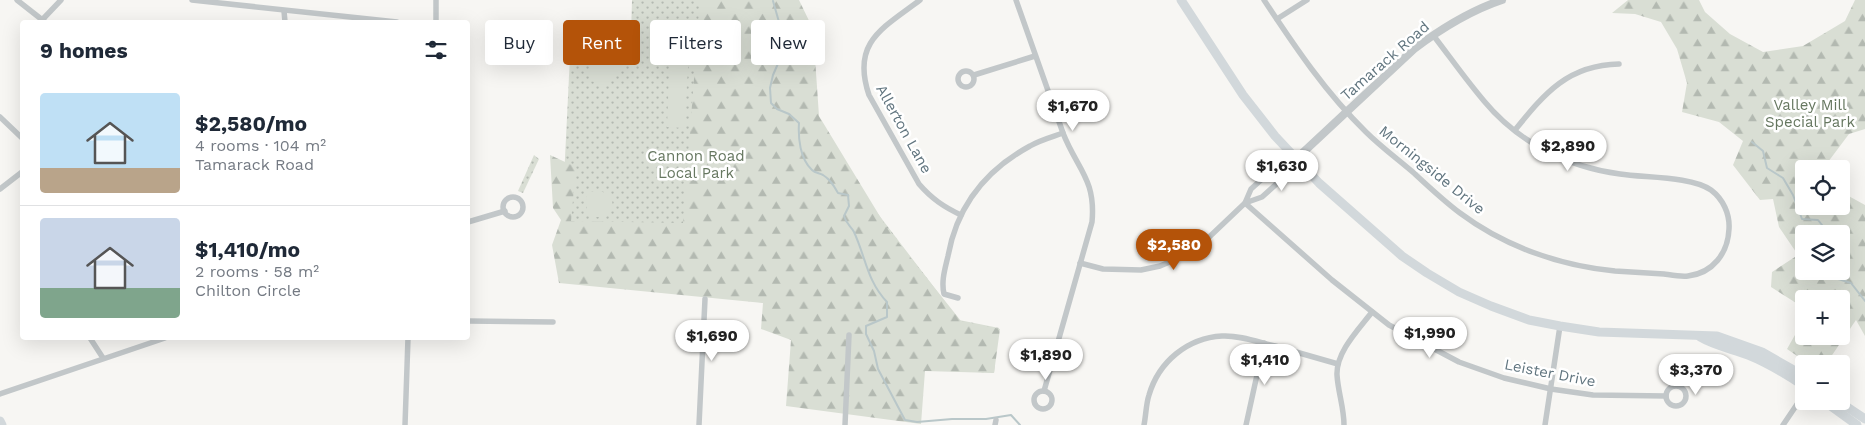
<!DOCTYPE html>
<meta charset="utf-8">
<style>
body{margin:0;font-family:"Work Sans",sans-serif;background:#f2f2f3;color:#1f2937;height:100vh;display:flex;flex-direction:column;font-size:19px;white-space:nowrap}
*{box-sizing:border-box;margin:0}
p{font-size:16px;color:#747a83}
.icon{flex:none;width:28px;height:28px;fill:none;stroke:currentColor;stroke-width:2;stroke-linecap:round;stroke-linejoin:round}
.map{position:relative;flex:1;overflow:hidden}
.drawer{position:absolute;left:20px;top:20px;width:450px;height:320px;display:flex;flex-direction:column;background:#fff;border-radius:5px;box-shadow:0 5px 20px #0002}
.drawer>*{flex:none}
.hud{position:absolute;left:485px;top:20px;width:475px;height:45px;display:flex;gap:10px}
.tools{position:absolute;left:1795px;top:160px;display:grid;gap:10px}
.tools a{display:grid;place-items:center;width:55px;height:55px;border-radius:5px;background:#fff;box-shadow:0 5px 20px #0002;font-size:25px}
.price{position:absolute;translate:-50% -42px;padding:0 11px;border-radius:18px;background:#fff;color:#222;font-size:16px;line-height:32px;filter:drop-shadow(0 1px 2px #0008)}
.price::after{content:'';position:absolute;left:50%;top:30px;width:15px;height:11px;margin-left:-8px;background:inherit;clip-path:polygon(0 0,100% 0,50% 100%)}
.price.current{background:#b45309;color:#fff}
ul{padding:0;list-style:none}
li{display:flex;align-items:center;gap:15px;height:125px;padding:0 20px}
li+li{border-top:1px solid #e0e1e3}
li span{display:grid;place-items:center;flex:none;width:140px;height:100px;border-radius:5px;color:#555}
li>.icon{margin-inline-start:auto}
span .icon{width:60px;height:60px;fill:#fffc;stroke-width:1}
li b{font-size:21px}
h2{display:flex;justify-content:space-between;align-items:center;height:60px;padding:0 20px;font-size:21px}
.pill{padding:0 18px;border-radius:5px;background:#fff;box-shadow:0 5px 20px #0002;font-size:18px;line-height:45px}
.pill.current{background:#b45309;color:#fff}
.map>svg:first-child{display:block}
.green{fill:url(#green-dots)}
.forest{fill:url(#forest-firs);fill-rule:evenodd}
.pitch{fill:#d9ded4}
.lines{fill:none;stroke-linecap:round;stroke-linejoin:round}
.stream{stroke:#b9c7c9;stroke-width:2}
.minor{stroke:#c2c7c9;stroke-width:5.5}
.tertiary{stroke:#c2c7c9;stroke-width:8}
.primary{stroke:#d2d8db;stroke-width:9}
.labels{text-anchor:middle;stroke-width:5;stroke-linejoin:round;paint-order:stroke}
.street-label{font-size:15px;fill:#61757f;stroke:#fff}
.park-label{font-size:15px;fill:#667760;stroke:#fff}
</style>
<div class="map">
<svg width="1865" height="425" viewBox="0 0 1865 425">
<defs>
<pattern id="green-dots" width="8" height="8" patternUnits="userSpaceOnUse" patternTransform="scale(1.25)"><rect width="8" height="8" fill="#d9ded4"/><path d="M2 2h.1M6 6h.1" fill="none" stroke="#b3b9b1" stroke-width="1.8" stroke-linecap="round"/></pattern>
<pattern id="forest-firs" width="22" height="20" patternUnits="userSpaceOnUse" patternTransform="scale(1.25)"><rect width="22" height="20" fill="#d9ded4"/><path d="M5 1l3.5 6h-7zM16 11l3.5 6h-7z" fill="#b3b9b1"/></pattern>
</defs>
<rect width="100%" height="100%" fill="#f7f6f3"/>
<g class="green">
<path d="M632,0H798L809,91L827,147L959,320L999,328L991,362L995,366L994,373L924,369L854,314L710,296L559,281L571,35L631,36Z"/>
<path d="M534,155L539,159L523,193L518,191Z"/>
</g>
<g class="forest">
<path d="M700,0H799L813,29L819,116L887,228L961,321L1000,329L994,373L925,371L921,424L786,406L791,340L761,329L763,303L559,283L552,245L561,220L553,208L550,155L576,167L571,221L683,223Z"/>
<path d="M1628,0H1699L1705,12L1730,34L1763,52L1803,46L1845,21L1855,0H1865V129L1849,134L1828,162L1831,169H1804V206H1841V188L1845,194L1865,205V336L1856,320L1826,364H1809L1787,349L1804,319V336H1841V299H1804V308L1771,287L1772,272L1798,255L1779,227L1773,199L1760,200L1733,165L1743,141L1719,122L1682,112L1687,83L1677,49L1661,22L1635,14L1612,13ZM1804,234H1841V271H1804Z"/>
</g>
<g class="pitch">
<path d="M590,44L596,51L618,50C628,67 619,76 604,85L591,81L589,57L583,54Z"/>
<path d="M670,52L689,53L684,128L667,127Z"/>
<path d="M598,190L610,195C614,205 614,210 606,217H591L588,213L583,212L587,211L586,197L591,192Z"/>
</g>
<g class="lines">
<g class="stream">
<path d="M773,1L779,22L780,59L773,75L770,88L771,103L777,109L789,114L799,123C798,138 800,159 812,170C815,173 819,173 823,175C830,179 834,186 838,193L848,195L849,206L844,216C846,224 851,226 854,232C866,258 867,281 887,302V317L866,326V334L874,351L878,369L905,420L917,422L952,419H986L1011,415L1020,425"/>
<path d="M1752,142L1763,151L1767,168L1783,178L1793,195L1802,219L1818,220L1826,230V234"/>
<path d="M1829,271L1832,277L1851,283L1865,301"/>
</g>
<g class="minor">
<path d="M17,0L45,22"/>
<path d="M192,0L397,22"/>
<path d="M920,0C883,28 851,42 869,95L919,184C932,199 944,207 961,215"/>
<path d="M1016,0L1063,133C1077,169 1096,179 1092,222L1044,391"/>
<path d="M1264,0C1295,47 1326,93 1366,132C1381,147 1399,160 1415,174C1429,187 1444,201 1460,213C1504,246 1560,266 1615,271C1631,272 1647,273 1664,274C1671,275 1681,277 1688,276C1713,273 1728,253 1729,229C1730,214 1723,199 1711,190C1691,176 1644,178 1620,174C1567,167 1518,142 1484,101C1466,80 1450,57 1433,35"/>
<path d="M284,11L285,22"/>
<path d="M1277,19L1307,0"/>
<path d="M42,20L61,0"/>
<path d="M436,22V0"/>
<circle cx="966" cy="79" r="8"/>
<path d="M974,75L1035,56"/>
<path d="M0,117L22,138"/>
<path d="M1515,130C1545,93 1568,65 1619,64"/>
<path d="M0,189L22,172"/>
<circle cx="513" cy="207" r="10"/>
<path d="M1245,203L1332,280L1389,325L1459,362L1504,378L1551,389L1593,395L1666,396"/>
<path d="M468,222L505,211"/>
<path d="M1080,263L1103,269L1141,270L1160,266L1186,255L1205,241L1245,203L1262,197L1293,169L1296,159L1283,160L1251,189L1245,203"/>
<path d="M958,298L944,294C941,281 945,269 948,256C957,206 986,170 1030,146C1040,140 1052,137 1063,133"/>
<path d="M468,321L553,322"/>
<path d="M90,338L103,358"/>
<circle cx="1676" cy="396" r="10"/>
<circle cx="1043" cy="400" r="9"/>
<path d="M0,394L165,338"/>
<path d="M405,425L408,338"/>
<path d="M699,425L705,299"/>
<path d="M845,425L849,335"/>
<path d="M995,425L996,420"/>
<path d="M1144,425C1146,415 1146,404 1149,395C1159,361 1188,338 1222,336C1240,335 1258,342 1275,346C1296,352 1317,358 1338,364"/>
<path d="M1246,425L1264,343"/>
<path d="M1344,425C1344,408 1338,392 1337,375C1336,352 1359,329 1372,312"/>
<path d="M1545,425L1560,326"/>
<path d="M1783,425L1804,394"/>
</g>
<path class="tertiary" d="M1296,159L1414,49C1442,28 1469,11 1502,0"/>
<g class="primary">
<path d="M1181,0L1243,95L1275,136L1319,183L1402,256L1427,273L1459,292L1491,306L1529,320L1560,326L1599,332L1717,336L1762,352L1804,376"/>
<path d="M1700,337C1715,346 1732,349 1748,355C1768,363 1786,374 1804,386"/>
<path d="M1824,401L1857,425"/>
<path d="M1838,401L1865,419"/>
<path d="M0,421L2,425"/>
</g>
</g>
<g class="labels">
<g class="street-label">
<text transform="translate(1385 61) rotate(-41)" y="5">Tamarack Road</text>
<text transform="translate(904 129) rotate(61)" y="5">Allerton Lane</text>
<text transform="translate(1432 170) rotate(39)" y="5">Morningside Drive</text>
<text transform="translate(1550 373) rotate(11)" y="5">Leister Drive</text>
</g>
<g class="park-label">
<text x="1810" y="110">Valley Mill<tspan x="1810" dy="17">Special Park</tspan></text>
<text x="696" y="161">Cannon Road<tspan x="696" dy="17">Local Park</tspan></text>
</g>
</g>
</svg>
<div class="tools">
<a><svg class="icon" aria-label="locate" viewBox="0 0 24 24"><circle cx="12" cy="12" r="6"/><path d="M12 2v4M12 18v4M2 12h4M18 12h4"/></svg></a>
<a><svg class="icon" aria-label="layers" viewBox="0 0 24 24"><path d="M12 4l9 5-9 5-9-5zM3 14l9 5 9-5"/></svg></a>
<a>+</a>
<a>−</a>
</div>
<b class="price" style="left:1073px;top:132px">$1,670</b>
<b class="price" style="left:1568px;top:172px">$2,890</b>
<b class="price" style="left:1282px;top:192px">$1,630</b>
<b class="price current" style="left:1174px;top:271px">$2,580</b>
<b class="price" style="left:1430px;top:359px">$1,990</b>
<b class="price" style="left:712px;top:362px">$1,690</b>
<b class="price" style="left:1046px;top:381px">$1,890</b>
<b class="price" style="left:1265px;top:386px">$1,410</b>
<b class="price" style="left:1696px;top:396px">$3,370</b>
<div class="hud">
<a class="pill">Buy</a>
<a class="pill current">Rent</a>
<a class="pill">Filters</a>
<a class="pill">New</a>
</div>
<section class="drawer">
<h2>9 homes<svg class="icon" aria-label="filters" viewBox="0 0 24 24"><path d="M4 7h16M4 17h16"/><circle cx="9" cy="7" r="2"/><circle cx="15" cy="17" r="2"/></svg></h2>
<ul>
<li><span style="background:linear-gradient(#bfe0f5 75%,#b9a48a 0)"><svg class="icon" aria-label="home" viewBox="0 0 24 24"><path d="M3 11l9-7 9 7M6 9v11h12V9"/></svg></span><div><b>$2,580/mo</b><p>4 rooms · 104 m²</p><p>Tamarack Road</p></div></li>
<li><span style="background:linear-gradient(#c9d6e8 70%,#7fa58c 0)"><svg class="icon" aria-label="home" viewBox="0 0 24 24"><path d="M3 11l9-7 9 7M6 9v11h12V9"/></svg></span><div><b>$1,410/mo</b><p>2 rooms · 58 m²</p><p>Chilton Circle</p></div></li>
</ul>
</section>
</div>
